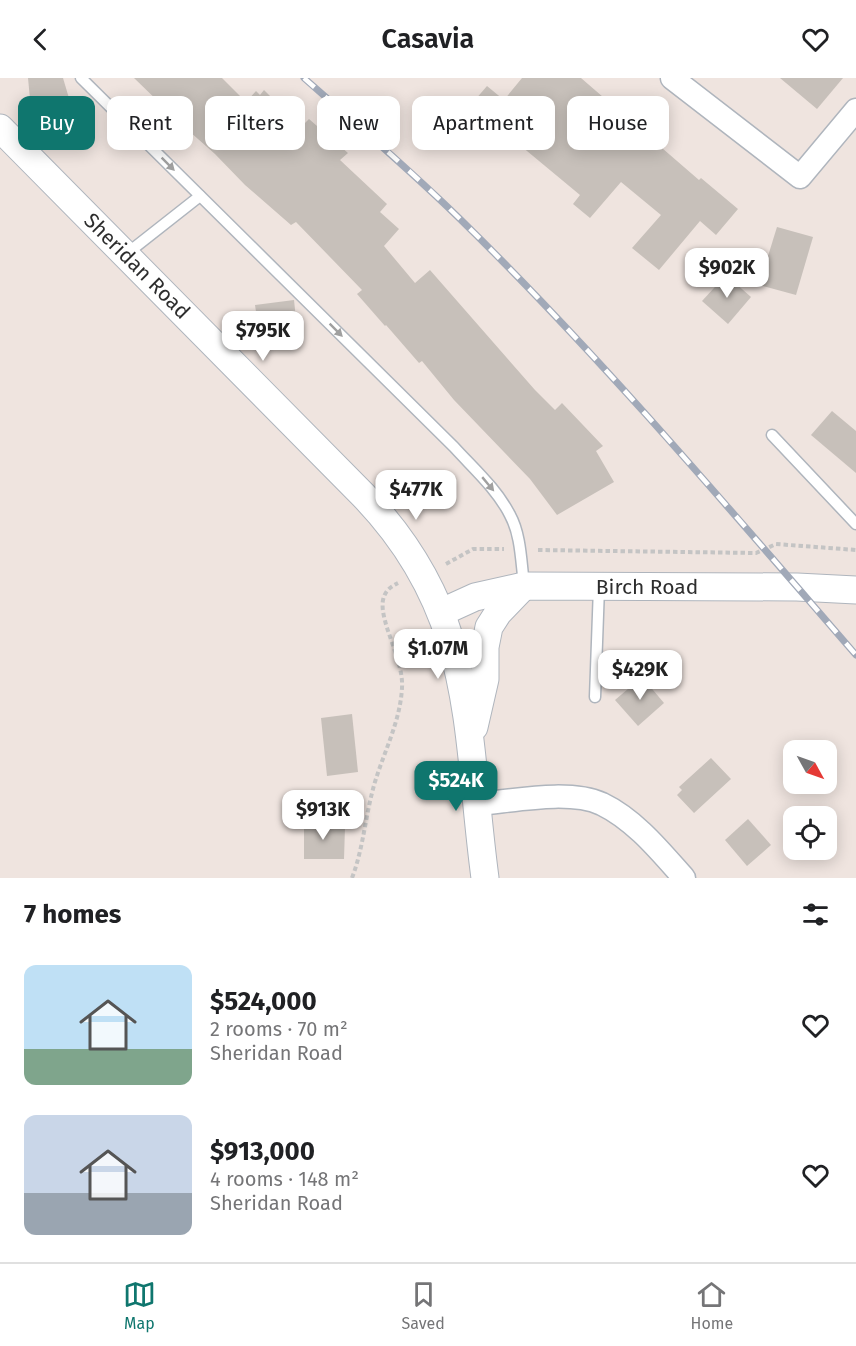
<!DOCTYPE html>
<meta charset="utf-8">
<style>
body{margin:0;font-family:"Fira Sans",sans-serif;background:#f6f6f6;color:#202124;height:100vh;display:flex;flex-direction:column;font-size:22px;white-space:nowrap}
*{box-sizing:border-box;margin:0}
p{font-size:20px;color:#757577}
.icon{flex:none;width:33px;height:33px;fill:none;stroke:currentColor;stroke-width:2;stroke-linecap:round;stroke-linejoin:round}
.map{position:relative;height:800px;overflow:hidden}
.drawer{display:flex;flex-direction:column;background:#fff;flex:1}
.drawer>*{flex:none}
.hud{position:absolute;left:18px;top:18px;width:820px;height:54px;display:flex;gap:12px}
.needle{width:39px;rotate:130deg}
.tools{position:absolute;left:783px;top:662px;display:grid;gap:12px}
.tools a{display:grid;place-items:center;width:54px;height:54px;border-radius:12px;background:#fff;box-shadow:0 3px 15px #0003;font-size:30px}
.price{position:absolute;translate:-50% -51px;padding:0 14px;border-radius:12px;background:#fff;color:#222;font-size:20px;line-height:39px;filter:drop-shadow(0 2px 3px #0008)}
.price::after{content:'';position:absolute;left:50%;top:36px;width:18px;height:14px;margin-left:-9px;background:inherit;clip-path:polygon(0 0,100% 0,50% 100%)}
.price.active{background:#0f766e;color:#fff}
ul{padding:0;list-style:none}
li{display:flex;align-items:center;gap:18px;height:150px;padding:0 24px}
li span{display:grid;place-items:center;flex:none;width:168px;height:120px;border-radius:12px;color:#555}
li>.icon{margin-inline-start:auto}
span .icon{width:72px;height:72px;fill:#fffc;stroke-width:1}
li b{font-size:26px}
h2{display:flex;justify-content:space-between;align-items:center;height:72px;padding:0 24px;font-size:26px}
.chip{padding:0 21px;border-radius:12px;background:#fff;box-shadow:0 3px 15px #0003;font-size:21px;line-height:54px}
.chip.active{background:#0f766e;color:#fff}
header{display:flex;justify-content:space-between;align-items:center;height:78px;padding:0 24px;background:#fff;font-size:27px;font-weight:600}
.tabs{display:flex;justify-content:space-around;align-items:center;height:84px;border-top:2px solid #e0e0e0;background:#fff;font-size:16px;color:#757577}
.tabs a{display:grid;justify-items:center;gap:3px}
.tabs .active{color:#0f766e}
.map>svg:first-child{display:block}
.building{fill:#c7c0ba}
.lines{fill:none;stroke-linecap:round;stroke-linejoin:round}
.service-casing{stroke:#afb5bd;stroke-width:13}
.minor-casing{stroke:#afb5bd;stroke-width:25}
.tertiary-casing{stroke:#afb5bd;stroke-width:29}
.path{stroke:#c4c4c4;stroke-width:4;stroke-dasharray:4.5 3;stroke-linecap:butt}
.service{stroke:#fff;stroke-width:10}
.minor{stroke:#fff;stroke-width:22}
.tertiary{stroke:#fff;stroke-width:27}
.rail-casing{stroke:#a1a9b8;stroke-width:7}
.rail{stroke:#fff;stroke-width:4.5;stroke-dasharray:14;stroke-linecap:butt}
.oneway{fill:#a0a0a0}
.labels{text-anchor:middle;stroke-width:5;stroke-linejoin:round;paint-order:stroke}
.street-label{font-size:21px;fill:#2d2d2d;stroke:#fff}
</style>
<header><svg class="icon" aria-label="back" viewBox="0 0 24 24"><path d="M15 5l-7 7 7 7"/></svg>Casavia<svg class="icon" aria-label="heart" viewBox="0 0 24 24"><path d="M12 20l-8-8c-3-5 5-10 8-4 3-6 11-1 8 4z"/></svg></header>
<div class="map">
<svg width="856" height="800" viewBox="0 0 856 800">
<rect width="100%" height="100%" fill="#efe4df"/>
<g class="building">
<path d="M28,0H63L71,27L31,32Z"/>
<path d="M134,0H222L246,24L256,13L260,17L264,12L301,49L309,41L348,75L340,82L387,126L380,134L399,151L384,168L415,205L430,192L535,312L555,332L562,325L603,368L596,373L614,404L557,437L530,401L454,322L422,283L419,285L386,247L385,248L357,216L362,212L296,144L291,147L245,107L215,76L164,31L165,30Z"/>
<path d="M522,0H581L699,102L701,100L738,131L716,157L700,143L659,192L632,170L661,137L621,104L590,140L573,126L580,117L497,48L487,59L462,37L487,8L504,22Z"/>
<path d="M780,0H843L817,31Z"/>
<path d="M777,149L813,159L796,217L759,207Z"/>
<path d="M726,197L751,219L728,246L702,223Z"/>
<path d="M294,222L296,241L258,247L255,227Z"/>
<path d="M832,333L856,353V395L811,357Z"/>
<path d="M642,599L664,625L638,648L615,622Z"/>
<path d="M352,636L358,694L327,698L321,640Z"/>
<path d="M711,680L731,701L694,735L677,717L682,712L679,709Z"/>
<path d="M748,741L771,767L747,788L725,762Z"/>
<path d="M304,742H325V749H345L344,781H304Z"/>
</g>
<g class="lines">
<g class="service-casing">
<g id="service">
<path d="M81,0L454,369C473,390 497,411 510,437C521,457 521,484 524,506"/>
<path d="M125,177L200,118"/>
<path d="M772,357L856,446"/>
<path d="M595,619L599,509"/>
</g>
</g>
<g class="minor-casing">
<g id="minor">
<path d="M672,0L800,99L856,32"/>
<path d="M478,726C513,723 569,711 602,726C635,742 660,773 684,800"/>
</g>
</g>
<g class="tertiary-casing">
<g id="tertiary">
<path d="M0,50L363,417C477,535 465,650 485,800"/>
<path d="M442,534L475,519L524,508L797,509L856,512"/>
<path d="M474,649L485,601V569L489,549L498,535L524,508"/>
</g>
</g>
<g class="path">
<path d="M538,472L756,475L776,466L856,472"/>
<path d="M446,486L473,471H504"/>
<path d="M352,800C363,771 365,741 373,711C382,677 400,646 402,610C404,582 379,544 383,522C385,513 390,509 398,505"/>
</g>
<use href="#service" class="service"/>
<use href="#minor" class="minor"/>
<use href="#tertiary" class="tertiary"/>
<g class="rail-casing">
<path id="rail" d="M304,0C356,46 409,91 459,140C600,278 727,428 856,577"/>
</g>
<use href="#rail" class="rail"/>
</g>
<defs><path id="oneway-solid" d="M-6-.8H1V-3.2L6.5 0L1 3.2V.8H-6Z" transform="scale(1.5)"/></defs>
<g class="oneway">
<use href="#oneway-solid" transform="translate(168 86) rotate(45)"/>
<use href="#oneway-solid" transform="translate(336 252) rotate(45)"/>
<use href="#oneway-solid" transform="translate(488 406) rotate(50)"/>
</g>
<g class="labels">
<g class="street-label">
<text transform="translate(137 188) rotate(45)" y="7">Sheridan Road</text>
<text x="647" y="516">Birch Road</text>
</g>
</g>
</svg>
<div class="tools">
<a><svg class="needle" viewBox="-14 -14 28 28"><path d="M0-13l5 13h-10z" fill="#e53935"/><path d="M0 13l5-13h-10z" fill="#757577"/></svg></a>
<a><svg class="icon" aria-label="locate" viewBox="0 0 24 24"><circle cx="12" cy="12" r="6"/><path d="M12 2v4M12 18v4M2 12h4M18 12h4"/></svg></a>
</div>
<b class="price" style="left:727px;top:221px">$902K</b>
<b class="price" style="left:263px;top:284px">$795K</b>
<b class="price" style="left:416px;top:443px">$477K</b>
<b class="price" style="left:438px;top:602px">$1.07M</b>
<b class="price" style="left:640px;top:623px">$429K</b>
<b class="price active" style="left:456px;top:734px">$524K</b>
<b class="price" style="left:323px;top:763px">$913K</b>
<div class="hud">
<a class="chip active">Buy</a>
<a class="chip">Rent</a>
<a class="chip">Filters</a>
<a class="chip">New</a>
<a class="chip">Apartment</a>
<a class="chip">House</a>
</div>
</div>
<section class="drawer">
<h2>7 homes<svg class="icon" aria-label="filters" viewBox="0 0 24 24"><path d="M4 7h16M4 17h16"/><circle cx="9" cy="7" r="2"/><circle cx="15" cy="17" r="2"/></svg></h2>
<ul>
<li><span style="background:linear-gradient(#bfe0f5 70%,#7fa58c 0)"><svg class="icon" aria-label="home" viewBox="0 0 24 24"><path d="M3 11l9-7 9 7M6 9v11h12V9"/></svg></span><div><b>$524,000</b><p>2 rooms · 70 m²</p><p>Sheridan Road</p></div><svg class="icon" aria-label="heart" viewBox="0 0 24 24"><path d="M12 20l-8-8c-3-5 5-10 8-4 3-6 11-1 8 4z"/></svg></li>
<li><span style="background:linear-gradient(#c9d6e8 65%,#9aa5b1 0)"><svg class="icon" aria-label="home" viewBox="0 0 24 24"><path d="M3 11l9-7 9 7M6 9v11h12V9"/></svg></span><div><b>$913,000</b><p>4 rooms · 148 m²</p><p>Sheridan Road</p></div><svg class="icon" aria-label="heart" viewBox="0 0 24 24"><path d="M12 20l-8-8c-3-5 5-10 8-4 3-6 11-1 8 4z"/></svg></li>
</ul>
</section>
<nav class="tabs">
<a class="active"><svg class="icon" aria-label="map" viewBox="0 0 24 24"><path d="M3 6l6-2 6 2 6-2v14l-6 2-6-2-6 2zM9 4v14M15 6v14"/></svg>Map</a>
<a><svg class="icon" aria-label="saved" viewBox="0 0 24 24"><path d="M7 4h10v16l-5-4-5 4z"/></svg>Saved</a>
<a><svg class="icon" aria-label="home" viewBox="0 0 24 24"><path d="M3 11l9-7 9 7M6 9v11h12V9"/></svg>Home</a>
</nav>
